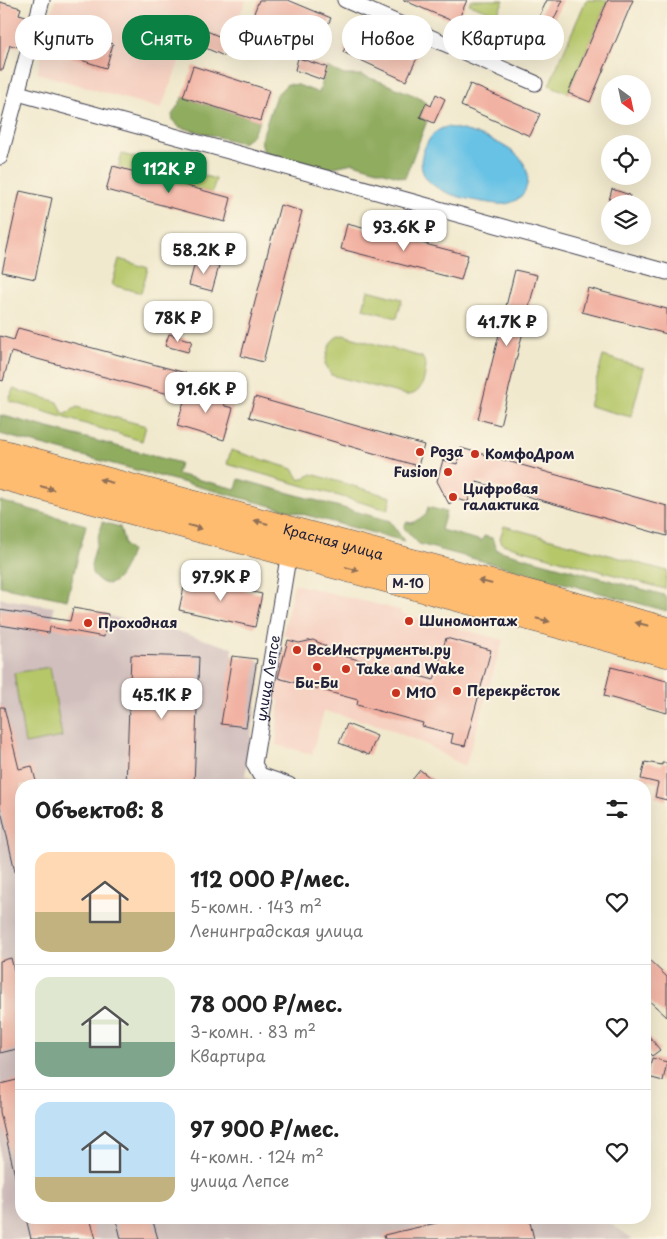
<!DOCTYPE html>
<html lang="ru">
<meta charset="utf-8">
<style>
body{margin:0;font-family:"Playpen Sans",sans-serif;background:#f6f6f6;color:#222;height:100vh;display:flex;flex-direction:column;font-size:19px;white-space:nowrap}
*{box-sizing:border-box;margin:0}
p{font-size:16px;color:#767676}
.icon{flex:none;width:28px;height:28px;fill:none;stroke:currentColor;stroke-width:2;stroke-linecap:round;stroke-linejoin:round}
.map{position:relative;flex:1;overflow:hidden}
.panel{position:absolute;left:15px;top:779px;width:636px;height:445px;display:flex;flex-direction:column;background:#fff;border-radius:20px;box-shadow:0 5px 20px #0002}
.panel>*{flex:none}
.hud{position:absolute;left:15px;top:15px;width:638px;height:45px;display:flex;gap:10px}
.needle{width:32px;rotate:147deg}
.buttons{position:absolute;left:601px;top:75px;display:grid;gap:10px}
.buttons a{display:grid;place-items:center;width:50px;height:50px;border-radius:50%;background:#fff;box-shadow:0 5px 20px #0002;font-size:25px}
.price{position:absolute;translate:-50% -42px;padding:0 11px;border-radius:10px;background:#fff;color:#222;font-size:16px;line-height:32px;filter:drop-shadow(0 1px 2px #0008)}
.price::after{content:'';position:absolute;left:50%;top:30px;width:15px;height:11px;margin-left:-8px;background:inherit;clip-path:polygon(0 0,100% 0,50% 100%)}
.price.active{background:#0b8043;color:#fff}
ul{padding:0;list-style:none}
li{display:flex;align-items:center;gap:15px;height:125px;padding:0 20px}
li+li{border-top:1px solid #e0e0e0}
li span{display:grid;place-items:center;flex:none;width:140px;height:100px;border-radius:15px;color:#555}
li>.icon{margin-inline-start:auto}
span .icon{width:60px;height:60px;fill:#fffc;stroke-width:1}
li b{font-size:21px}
h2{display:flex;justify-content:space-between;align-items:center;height:60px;padding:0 20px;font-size:21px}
.chip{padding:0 18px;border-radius:22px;background:#fff;box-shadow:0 5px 20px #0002;font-size:18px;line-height:45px}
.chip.active{background:#0b8043;color:#fff}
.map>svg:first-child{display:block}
.built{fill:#f6d2c3}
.industrial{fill:#d1bfbd}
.green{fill:#b6c76a;stroke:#6c7452}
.forest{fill:#90ac5e;stroke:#59674c}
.water{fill:#67c2e5;stroke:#447290}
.building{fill:#f2b2a3}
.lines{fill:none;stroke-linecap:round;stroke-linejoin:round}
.street-casing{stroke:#414051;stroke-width:17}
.highway-casing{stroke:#414051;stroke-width:29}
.street{stroke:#fff;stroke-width:15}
.highway{stroke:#febc71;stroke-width:28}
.oneway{fill:#906f56}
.poi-dot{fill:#c8321e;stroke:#fcf5e5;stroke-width:2}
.labels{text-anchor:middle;stroke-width:4;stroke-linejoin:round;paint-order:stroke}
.shield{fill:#fcf5e5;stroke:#63616e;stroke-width:1}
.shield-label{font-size:12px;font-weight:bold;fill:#22223b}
.poi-label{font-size:14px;font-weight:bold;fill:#22223b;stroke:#fcf5e5;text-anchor:start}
.street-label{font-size:14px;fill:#22223b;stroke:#fcf5e5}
</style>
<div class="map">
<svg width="667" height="1239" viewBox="0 0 667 1239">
<rect width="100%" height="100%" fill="#fcf5e5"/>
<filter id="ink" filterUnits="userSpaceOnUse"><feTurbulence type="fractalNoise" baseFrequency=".02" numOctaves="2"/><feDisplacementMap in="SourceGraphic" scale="10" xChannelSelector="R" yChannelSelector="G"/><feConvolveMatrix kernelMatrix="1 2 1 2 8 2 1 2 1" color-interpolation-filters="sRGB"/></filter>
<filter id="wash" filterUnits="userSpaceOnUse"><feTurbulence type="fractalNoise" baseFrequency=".0096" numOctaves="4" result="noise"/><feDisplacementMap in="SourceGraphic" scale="20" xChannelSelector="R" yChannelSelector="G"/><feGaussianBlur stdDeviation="1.12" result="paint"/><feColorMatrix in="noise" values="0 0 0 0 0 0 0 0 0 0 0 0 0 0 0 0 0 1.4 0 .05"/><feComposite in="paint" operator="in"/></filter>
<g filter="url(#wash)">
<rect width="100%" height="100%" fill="#f1e9cd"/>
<g class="built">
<path d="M55,0H246L230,41L200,28H192L161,109L37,73Z"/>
<path d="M294,584L400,610L402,614L503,640L465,767L427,745L382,726L324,711L312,754L276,745L279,700L272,698L289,636L283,634Z"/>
</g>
<path class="industrial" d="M0,598L54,607L51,627L69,631L73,608L173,630L232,648V656L257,659L262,665L245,776L270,785H21V1218H603L633,1239H0Z"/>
<g class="green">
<path d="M471,0H504L497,14L469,4Z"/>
<path d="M586,0H608L568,93L549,85Z"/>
<path d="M122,154L216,179L212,193L118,168Z"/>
<path d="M119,259L148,268L141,293L112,285Z"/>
<path d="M368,290L402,299L397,318L363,309Z"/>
<path d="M343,335L422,357L426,365C425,378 422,396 406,395L331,375L325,363C328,351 329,337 343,335Z"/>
<path d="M603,356L644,368L631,417L589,406Z"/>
<path d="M13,389L58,402L64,415L77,407L146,426L142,441L9,401Z"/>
<path d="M231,450L293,469L300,480L312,474L391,497L388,510L227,464Z"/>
<path d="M504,526L667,571L665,589L502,544L500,538Z"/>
<path d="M50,667L62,737L25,744L14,673Z"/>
</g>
<g class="forest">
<path d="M327,67L344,75H361L379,81L416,96L426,103L420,117L427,121L405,178L353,163L320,170L271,156L263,150L261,140L276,95L287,84L298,85L319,93Z"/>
<path d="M183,97L260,121L251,137L242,143L179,127L173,121L172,115Z"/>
<path d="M0,415L180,463L177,474L236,489L239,479L390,521L404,541L0,434Z"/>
<path d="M0,501L86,525L67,600L0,586Z"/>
<path d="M428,507L446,512L441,530L482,541L484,536L492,538L497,550L664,595L667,599V611L419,544L404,528L406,522L412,523L426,515Z"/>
<path d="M102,522L120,527L125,545L131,551C124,570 113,600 92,573L91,565Z"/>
</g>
<path class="water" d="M446,127C467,129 501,141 517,155C536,171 530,207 497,204C467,200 405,191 425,147C430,137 435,130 446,127Z"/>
<g id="blocks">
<g class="building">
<path d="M259,0H288L331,18L320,42L254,13Z"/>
<path d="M403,0H467L457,23Z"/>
<path d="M547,0H563L545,38L532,32Z"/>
<path d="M608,0H633L590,102L568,93Z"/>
<path d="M0,2L21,8L19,14L26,16L17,47L10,45L3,70H0Z"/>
<path d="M505,22L520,28L512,47L498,41Z"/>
<path d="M355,27L418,56L406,81L343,52Z"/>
<path d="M200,28L230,41L224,56L194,43Z"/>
<path d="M70,30L113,44L106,68L62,54Z"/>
<path d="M298,58L327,67L323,80L295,70Z"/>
<path d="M193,66L269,90L260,121L183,97Z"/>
<path d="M470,84L540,114L530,136L461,106Z"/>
<path d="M436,94L445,99L434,123L420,117L426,103L431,106Z"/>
<path d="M113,166L231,198L225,222L106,190Z"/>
<path d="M612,189L630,195L627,204H608Z"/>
<path d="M20,191L52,198L35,279L2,272Z"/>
<path d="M280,205L302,211L263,362L241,356Z"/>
<path d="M347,224L468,255L461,280L341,249Z"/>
<path d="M196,259L219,266L212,291L189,285Z"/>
<path d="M515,270L537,275L500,425L478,419Z"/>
<path d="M588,288L667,309V334L582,312Z"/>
<path d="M18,328L186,373L180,397L11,352L3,381L0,380V336L14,340Z"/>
<path d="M169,334L192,341L188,352L165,346Z"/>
<path d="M209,388L217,391L225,406L233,408L224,440L177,426L186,394L195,397Z"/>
<path d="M255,397L424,445L418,466L249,417Z"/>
<path d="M461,448L667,506V536L477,482L473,495L470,494L468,502L456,499L449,504L437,481L443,460L457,464Z"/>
<path d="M186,578L262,594L255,627L179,610Z"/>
<path d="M73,608L108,614L104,637L50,627L49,633L0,625V610L70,621Z"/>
<path d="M446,638L491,650L465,746L451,743L453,734L422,726L423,723L357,705L358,700L278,678L288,640L299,643L313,640L326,646L325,651L434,680Z"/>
<path d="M131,655L199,657L194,785H126Z"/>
<path d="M232,656L257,659L246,727L221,724Z"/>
<path d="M611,667L667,681V713L604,696Z"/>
<path d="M0,707H4L19,769L32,766L37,785H21V879L17,880L0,806Z"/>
<path d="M347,724L377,736L369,755L339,743Z"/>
<path d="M645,762L662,765V763H667V800L655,797L658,783L641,779Z"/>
<path d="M420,770L440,785H408Z"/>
<path d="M645,956L667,977V1017L645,997Z"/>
<path d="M11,958L21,998V1048L0,1053V961Z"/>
<path d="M645,1031L660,1050L652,1056L645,1048Z"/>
<path d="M652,1058L667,1062L663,1081L648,1077Z"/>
<path d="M21,1079V1183L17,1184L0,1112V1084Z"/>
<path d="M26,1218H90L96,1239H31Z"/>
<path d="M116,1218H152L158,1239H121Z"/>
<path d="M458,1218H529L534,1239H385L384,1235Z"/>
</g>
</g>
</g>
<g filter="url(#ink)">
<use href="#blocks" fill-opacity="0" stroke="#414051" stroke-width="1"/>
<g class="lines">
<g class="street-casing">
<g id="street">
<path d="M345,0L535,83"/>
<path d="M18,93L667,272"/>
<path d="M0,157L42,0"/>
<path id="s1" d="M289,785L260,775L254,764L289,552"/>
</g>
</g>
<g class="highway-casing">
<g id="highway">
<path id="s2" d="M0,453L667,631"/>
<path d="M0,475L667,653"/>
</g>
</g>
<use href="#street" class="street"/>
<use href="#highway" class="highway"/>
</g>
<defs><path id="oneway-solid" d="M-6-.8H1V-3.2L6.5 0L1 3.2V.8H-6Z" transform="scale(1.25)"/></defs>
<g class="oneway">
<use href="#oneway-solid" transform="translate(106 481) rotate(-165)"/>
<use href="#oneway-solid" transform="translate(47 488) rotate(15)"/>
<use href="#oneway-solid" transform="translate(261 522) rotate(-165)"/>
<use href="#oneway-solid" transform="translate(195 527) rotate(15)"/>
<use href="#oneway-solid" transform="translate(352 569) rotate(15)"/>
<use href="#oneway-solid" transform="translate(485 582) rotate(-165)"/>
<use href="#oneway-solid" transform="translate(543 620) rotate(14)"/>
<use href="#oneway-solid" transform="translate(642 624) rotate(-165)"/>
</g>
</g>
<g class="poi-dot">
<circle cx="420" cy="452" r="5"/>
<circle cx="475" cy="454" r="5"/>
<circle cx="448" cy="472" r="5"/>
<circle cx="453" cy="497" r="5"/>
<circle cx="409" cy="621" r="5"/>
<circle cx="88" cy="623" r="5"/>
<circle cx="297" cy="650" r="5"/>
<circle cx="317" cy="667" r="5"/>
<circle cx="346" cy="669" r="5"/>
<circle cx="457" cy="691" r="5"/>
<circle cx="396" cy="693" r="5"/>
</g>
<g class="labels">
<rect class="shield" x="387" y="574.5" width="42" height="19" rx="4"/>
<g class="shield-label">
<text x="408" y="588">М-10</text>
</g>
<g class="poi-label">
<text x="430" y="457">Роза</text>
<text x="485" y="459">КомфоДром</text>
<text x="438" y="477" text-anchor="end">Fusion</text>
<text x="463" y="494">Цифровая<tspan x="463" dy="16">галактика</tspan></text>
<text x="419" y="626">Шиномонтаж</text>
<text x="98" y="628">Проходная</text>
<text x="307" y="655">ВсеИнструменты.ру</text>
<text x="356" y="674">Take and Wake</text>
<text x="317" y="688" text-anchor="middle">Би-Би</text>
<text x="467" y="696">Перекрёсток</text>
<text x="406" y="698">М10</text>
</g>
<g class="street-label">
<text dy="5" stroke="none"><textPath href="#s2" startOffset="345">Красная улица</textPath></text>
<text dy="5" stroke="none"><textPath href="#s1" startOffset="130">улица Лепсе</textPath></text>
</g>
</g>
</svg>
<div class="buttons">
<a><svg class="needle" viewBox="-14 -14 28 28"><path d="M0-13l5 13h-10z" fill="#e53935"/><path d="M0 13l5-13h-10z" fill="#767676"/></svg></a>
<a><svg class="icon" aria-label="locate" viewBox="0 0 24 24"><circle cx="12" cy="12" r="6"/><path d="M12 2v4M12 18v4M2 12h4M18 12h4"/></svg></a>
<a><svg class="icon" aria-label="layers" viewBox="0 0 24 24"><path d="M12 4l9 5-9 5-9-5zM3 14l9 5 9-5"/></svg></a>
</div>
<b class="price active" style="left:169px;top:194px">112K ₽</b>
<b class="price" style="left:404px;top:252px">93.6K ₽</b>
<b class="price" style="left:204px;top:275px">58.2K ₽</b>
<b class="price" style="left:178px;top:343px">78K ₽</b>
<b class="price" style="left:507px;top:347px">41.7K ₽</b>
<b class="price" style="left:206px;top:414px">91.6K ₽</b>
<b class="price" style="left:221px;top:602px">97.9K ₽</b>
<b class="price" style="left:162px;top:720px">45.1K ₽</b>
<div class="hud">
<a class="chip">Купить</a>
<a class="chip active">Снять</a>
<a class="chip">Фильтры</a>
<a class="chip">Новое</a>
<a class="chip">Квартира</a>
</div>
<section class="panel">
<h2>Объектов: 8<svg class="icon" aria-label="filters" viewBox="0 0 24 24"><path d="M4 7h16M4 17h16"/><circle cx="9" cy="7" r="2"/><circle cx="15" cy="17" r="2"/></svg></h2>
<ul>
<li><span style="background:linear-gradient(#ffd9b3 60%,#c2b280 0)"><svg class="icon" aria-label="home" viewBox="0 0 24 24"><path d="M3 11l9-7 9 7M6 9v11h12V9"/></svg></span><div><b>112 000 ₽/мес.</b><p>5-комн. · 143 m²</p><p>Ленинградская улица</p></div><svg class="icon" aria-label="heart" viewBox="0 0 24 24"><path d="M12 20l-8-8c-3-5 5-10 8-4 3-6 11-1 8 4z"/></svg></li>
<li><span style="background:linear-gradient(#dfe7d0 65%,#7fa58c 0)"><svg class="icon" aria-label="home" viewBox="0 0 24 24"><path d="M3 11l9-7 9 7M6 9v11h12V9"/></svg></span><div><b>78 000 ₽/мес.</b><p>3-комн. · 83 m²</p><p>Квартира</p></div><svg class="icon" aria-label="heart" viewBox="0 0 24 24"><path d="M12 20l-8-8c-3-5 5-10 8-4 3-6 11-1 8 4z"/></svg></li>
<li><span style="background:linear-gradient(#bfe0f5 75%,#c2b280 0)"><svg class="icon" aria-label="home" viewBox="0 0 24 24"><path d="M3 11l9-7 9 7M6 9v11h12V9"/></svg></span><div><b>97 900 ₽/мес.</b><p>4-комн. · 124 m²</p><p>улица Лепсе</p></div><svg class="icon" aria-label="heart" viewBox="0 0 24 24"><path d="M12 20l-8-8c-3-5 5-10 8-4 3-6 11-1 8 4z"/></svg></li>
</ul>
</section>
</div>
